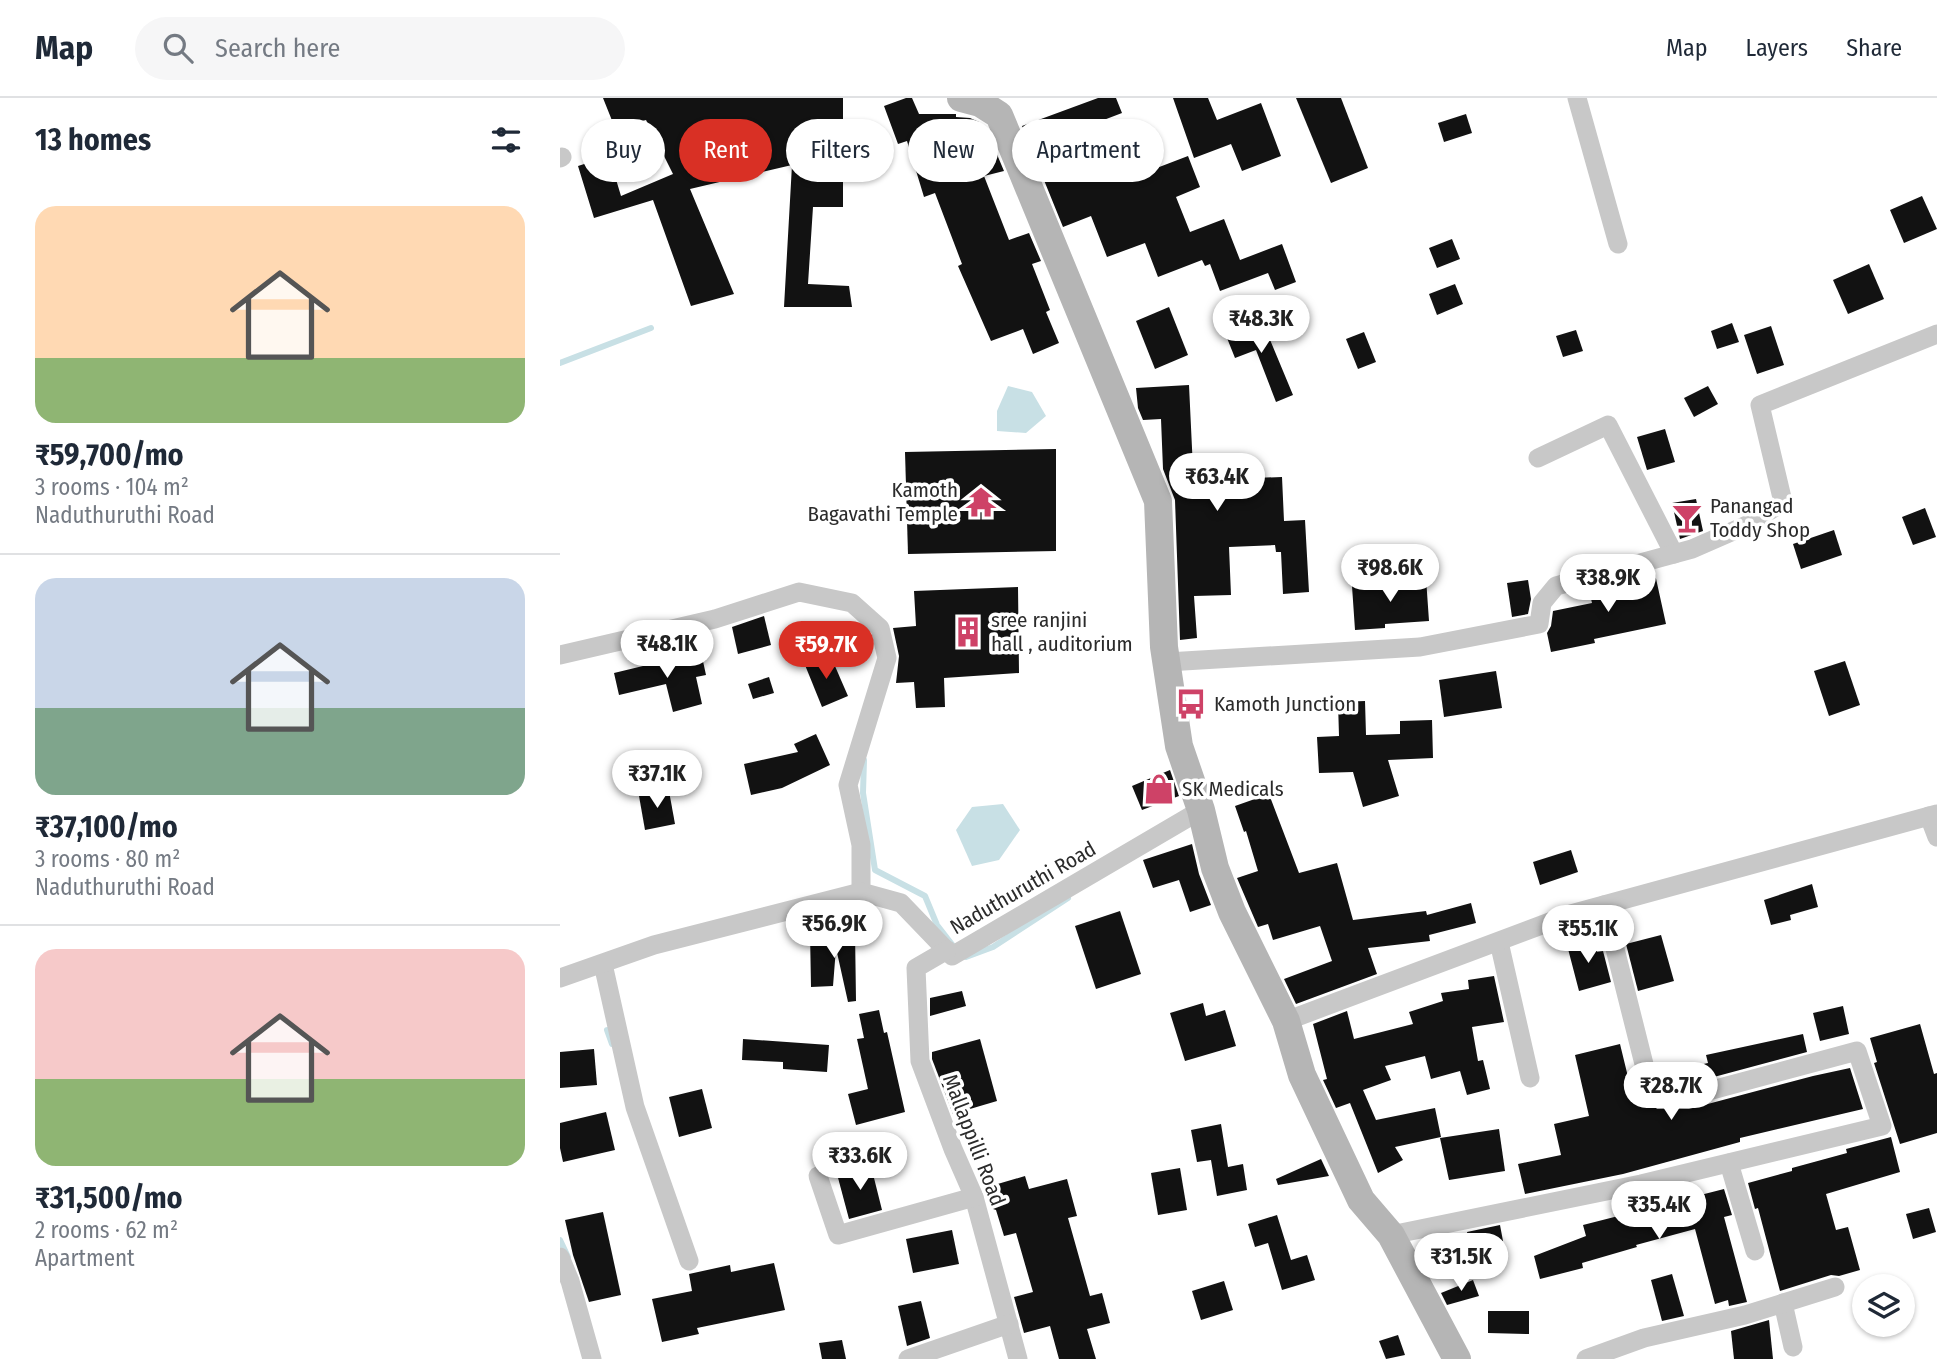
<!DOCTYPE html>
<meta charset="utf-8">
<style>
body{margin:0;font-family:"Fira Sans Condensed",sans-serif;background:#f6f6f7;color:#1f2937;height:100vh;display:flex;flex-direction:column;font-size:26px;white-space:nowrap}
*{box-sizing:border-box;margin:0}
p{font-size:23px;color:#747a83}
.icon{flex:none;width:38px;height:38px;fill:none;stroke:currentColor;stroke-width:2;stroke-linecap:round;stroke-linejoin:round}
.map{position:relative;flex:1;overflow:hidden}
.sheet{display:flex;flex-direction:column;background:#fff;width:560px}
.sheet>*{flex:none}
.hud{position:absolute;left:21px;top:21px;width:665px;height:63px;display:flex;gap:14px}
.controls{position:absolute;left:1292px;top:1176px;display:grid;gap:14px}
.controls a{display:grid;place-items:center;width:63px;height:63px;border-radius:50%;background:#fff;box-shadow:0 2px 5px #0004;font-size:35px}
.price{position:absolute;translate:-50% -60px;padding:0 16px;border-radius:24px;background:#fff;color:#222;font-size:23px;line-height:46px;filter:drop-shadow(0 2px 4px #0008)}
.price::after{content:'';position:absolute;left:50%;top:42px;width:21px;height:16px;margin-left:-10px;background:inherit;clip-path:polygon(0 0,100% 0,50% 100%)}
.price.on{background:#d93025;color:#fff}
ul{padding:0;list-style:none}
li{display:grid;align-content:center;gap:14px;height:371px;padding:0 35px}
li+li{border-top:2px solid #e0e1e3}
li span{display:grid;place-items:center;height:217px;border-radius:21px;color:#555}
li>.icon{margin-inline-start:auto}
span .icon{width:126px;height:126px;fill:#fffc;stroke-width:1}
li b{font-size:30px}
h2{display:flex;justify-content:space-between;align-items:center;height:84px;padding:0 35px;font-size:30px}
.tag{padding:0 24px;border-radius:32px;background:#fff;box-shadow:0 2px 5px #0004;font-size:24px;line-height:63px}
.tag.on{background:#d93025;color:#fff}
header{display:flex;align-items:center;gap:42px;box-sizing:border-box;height:98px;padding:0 35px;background:#fff;border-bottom:2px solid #e0e1e3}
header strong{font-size:33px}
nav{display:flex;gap:38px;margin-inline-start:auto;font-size:24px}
.search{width:490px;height:63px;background:#f6f6f7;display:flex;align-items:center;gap:18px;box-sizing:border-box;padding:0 24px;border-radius:38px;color:#747a83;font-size:26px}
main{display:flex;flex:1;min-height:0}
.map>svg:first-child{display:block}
.water{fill:#c8e0e5}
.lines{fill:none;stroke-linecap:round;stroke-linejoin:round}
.stream{stroke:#c8e0e5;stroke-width:6}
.building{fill:#121212}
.street{stroke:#c8c8c8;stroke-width:19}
.secondary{stroke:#b5b5b5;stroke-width:28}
.labels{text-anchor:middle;stroke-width:7;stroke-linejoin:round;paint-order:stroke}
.poi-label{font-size:21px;fill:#2b2b2b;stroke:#fff;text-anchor:start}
.street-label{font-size:21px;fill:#2b2b2b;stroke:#fff}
</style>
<header>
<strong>Map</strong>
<div class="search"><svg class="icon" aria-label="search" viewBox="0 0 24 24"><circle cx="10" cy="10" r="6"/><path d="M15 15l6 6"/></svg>Search here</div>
<nav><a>Map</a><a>Layers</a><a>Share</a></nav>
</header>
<main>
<section class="sheet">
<h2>13 homes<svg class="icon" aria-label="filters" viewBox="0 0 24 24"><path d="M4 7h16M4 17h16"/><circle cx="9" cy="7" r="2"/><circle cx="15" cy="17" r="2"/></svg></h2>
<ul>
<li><span style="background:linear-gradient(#ffd9b3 70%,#8fb573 0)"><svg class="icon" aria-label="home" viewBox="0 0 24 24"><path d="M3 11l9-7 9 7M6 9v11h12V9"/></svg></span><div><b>₹59,700/mo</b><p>3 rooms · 104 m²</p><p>Naduthuruthi Road</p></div></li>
<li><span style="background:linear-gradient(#c9d6e8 60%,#7fa58c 0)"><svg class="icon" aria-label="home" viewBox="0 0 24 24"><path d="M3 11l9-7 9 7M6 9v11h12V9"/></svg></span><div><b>₹37,100/mo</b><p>3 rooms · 80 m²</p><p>Naduthuruthi Road</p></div></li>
<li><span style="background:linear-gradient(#f6c9c9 60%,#8fb573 0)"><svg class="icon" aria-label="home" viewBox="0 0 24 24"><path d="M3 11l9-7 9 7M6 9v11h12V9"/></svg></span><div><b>₹31,500/mo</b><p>2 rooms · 62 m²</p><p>Apartment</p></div></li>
</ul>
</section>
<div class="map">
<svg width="1377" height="1261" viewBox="0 0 1377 1261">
<rect width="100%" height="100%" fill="#fff"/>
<g class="water">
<path d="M448,288L472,294L486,318L466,335L437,333V313Z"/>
<path d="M443,706L460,732L439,762L412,768L396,732L412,709Z"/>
</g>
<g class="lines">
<g class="stream">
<path d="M0,265L91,230"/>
<path d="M304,662L303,695L315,772L365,798L377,827L394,849"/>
<path d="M406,859L433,849L508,800"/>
<path d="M47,932L52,946"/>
<path d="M0,1142L8,1159"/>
</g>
</g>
<g class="building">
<path d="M43,0H283V109H253L248,186L289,188L292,209H224L232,67L130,91L174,196L131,208L93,102L34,120L18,68L49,58L61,98L113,76L86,22L55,30Z"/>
<path d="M346,0H352L359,16H396V19L410,20L419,24V50L433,47L444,73L424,78L449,142L469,135L481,163L472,166L490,212L486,214L499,245L473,256L463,231L431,243L398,168L402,166L375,95L364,99L347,43L338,46L324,8Z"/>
<path d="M538,0H556L562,15L507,36L524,81L575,60L581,76L628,58L640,89L616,99L630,134L664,121L680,162L722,146L736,184L715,192L708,175L660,193L650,166L645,168L642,162L598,179L585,145L547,159L531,118L503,129L462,28Z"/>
<path d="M613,0H648L657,22L701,5L721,58L682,73L671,46L634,60Z"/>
<path d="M736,0H781L808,70L771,85Z"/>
<path d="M906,16L912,35L884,44L878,25Z"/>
<path d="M1362,98L1377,131L1344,145L1330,112Z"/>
<path d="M892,141L900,161L877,170L869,150Z"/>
<path d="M1309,166L1324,201L1288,216L1273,182Z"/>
<path d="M895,186L903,206L877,217L869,196Z"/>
<path d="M609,209L628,257L595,271L576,223Z"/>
<path d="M701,220L733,297L716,304L696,252L675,260L665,235Z"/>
<path d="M1172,225L1179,244L1157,251L1151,233Z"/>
<path d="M1211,228L1224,267L1197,276L1184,237Z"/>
<path d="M1016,232L1023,253L1003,259L996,238Z"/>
<path d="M804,234L816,264L798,271L786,241Z"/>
<path d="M629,287L633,371L647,370V390L694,387V380L722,379L724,423L745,422L749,494L723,496L721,454H716L715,447L669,449L671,497L634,498L637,540L620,542L615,402L603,371L601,321L583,322L578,310L576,290Z"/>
<path d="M1148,288L1158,306L1134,319L1124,300Z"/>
<path d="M1105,331L1115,364L1087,372L1077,339Z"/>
<path d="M496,351V453L348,456L345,354Z"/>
<path d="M1136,401L1143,433L1120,441L1112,405Z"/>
<path d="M1365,410L1376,439L1353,447L1342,419Z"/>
<path d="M1274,432L1282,457L1241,471L1233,446Z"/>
<path d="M1095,476L1106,526L1034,541L1035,545L991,554L987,535L991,528L993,513L1032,505L1029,492Z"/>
<path d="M866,480L869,523L825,526V530L795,532L792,488Z"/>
<path d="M968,482L971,501L968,516L952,519L947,485Z"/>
<path d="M458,489L459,575L384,580L385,609L356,610L354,584L336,585L339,558L333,530L356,528L354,493Z"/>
<path d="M204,518L211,547L178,556L172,529Z"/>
<path d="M141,554L146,577L136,579L142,606L113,614L106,586L59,597L54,575Z"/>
<path d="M271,559L288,598L262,609L245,567Z"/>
<path d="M1285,563L1300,607L1269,618L1254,573Z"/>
<path d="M936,573L942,610L884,619L879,582Z"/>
<path d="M209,579L214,595L193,601L188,586Z"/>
<path d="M805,603L806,637L840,636V623L872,622L873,660L828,662L839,698L803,709L793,674L759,675L757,639L779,638L778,604Z"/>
<path d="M256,636L270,667L222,690L191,697L184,666L238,654L234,646Z"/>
<path d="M610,672L619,698L582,712L572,688Z"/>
<path d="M109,693L115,726L85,732L79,698Z"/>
<path d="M709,696L739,775L777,765L793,822L866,813L867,817L911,805L916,825L869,837L870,843L808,850L817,876L736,906L724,881L772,863L760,828L713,842L708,826L698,829L677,780L698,773L686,733L684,734L675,708Z"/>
<path d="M632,746L639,776L651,807L630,814L619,782L593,790L583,762Z"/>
<path d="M1011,752L1018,774L980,787L973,764Z"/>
<path d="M1252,786L1258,809L1230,817L1231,822L1211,827L1204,802Z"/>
<path d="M560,813L581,876L536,891L515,828Z"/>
<path d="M295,833L296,903L288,904L276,850L273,888L251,889L250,834Z"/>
<path d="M1101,837L1114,883L1078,893L1066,846Z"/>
<path d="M1033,840L1037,854L1043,853L1051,884L1019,893L1007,847Z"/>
<path d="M934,878L944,924L912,929L918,963L923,962L930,991L907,997L900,973L871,981L865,958L825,968L831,982L803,992L816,1022L875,1010L881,1039L835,1049L843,1062L818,1075L790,1005L776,1010L763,982L767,981L753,926L787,913L794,941L853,926L849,914L883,903L881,895L909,891L908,882Z"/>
<path d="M402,893L406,908L370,918V900Z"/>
<path d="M643,905L646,918L665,912L676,948L625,963L610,915Z"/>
<path d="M1283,908L1289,936L1260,943L1253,915Z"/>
<path d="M319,912L324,935L327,934L345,1014L296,1027L288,996L308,991L297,941L304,940L299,916Z"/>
<path d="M1360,926L1374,976L1377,975V1035L1340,1046L1314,965L1317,964L1310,940Z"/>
<path d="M1243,936L1247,954L1124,987L1106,988L1100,980L1099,976L1148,965L1146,957Z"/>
<path d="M183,941L269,947L267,974L223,971V964L182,962Z"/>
<path d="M420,941L437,1003L393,1016L372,961V954Z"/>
<path d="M1060,946L1069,983L1075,981L1080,994L1097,1011H1129L1253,978L1290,970L1303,1011L1180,1040V1044L1063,1076L965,1096L958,1066L1001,1057L994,1026L1029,1018L1015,957Z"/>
<path d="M34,951L37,987L0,990V954Z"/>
<path d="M142,991L152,1030L119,1039L109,999Z"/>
<path d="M46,1014L55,1052L3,1064L0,1050V1025Z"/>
<path d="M661,1026L668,1069L683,1066L687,1092L657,1098L651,1062L637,1064L631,1032Z"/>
<path d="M939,1031L945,1073L889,1082L880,1040Z"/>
<path d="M1331,1039L1340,1074L1266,1096L1276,1132L1288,1129L1300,1172L1279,1178L1271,1177L1220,1193L1198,1110L1195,1111L1188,1085L1232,1073V1070L1287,1055L1286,1051Z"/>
<path d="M761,1061L769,1078L718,1087L716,1081Z"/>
<path d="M311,1068L322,1112L289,1121L277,1076Z"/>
<path d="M620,1070L627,1112L598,1117L591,1075Z"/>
<path d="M465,1078L469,1091L507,1081L517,1118L508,1120L530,1198L542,1195L550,1225L527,1231L536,1261H499L490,1228L464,1235L454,1199L473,1194L456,1135L444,1138L436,1112L430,1110L424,1090Z"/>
<path d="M1164,1091L1172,1117L1164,1119L1187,1204L1169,1208L1168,1202L1155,1206L1135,1131L1076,1147L1077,1149L1022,1165L1023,1170L980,1181L974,1158L1026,1138L1023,1127Z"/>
<path d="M1369,1110L1376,1134L1353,1141L1346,1116Z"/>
<path d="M43,1114L61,1197L29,1204L13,1157L5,1122Z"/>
<path d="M717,1117L731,1162L747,1157L755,1182L722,1192L708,1145L695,1149L688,1126Z"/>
<path d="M940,1127L943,1143L910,1148L907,1134Z"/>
<path d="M392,1132L399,1166L353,1175L346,1141Z"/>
<path d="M214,1165L225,1212L137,1230L139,1236L102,1244L92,1201L132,1193L129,1176L170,1167L171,1174Z"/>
<path d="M1112,1176L1124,1218L1102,1223L1091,1182Z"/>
<path d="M913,1182L919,1198L887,1207L881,1195Z"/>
<path d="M664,1183L673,1212L641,1222L632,1193Z"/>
<path d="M361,1203L370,1240L347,1248L338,1208Z"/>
<path d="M928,1213H969V1236L928,1235Z"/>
<path d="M1209,1222L1213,1261H1174L1171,1233Z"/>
<path d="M838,1237L845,1257L826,1261L819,1243Z"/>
<path d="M282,1242L286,1261H262L259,1245Z"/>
</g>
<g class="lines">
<g class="street">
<path d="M1017,0L1058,146"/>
<path d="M0,60L2,59"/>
<path d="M978,360L1048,327L1114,456"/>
<path d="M0,557L155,521L239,494L292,505L320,530L327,560L288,687L301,747V794L341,805L392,858L641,712"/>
<path d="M607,564L860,549L979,526L982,505L996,488L1132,451L1187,427L1223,404L1200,307L1377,236"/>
<path d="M1369,718L1377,739"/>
<path d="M939,844L970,980"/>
<path d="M387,852L356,870L360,963L393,1051L414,1099L458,1261"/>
<path d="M43,866L75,1009L129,1163"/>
<path d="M0,880L94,847L301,794"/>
<path d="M726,923L1011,816L1377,716"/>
<path d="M1169,1065L1195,1153"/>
<path d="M258,1078L278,1137L414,1099"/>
<path d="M831,1137L1081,1086L1322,1028L1297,953L1126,999L1101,1000L1089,986L1044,807"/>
<path d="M0,1159L10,1183L32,1261"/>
<path d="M1223,1205L1233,1249"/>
<path d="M348,1261L449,1226"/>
<path d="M1026,1261L1084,1240L1185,1217L1275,1189"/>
</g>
<path class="secondary" d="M401,0L420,5L439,17L598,403L604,549L619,648L641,712L655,770L672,814L726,923L742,977L801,1102L831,1137L897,1261"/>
</g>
<defs>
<g id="temple-bare" transform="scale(2.415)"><path d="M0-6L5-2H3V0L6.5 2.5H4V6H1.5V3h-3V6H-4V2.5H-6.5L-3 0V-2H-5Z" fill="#ce4267" stroke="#fff" stroke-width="2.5" paint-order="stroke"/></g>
<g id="bar-bare" transform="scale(2.415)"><path d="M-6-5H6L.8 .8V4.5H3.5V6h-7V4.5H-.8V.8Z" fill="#ce4267" stroke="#fff" stroke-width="2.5" paint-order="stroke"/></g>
<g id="building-bare" transform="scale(2.415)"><path d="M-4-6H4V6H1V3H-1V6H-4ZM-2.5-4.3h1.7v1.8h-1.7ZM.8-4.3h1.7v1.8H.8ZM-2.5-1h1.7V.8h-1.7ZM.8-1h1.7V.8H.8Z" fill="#ce4267" stroke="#fff" stroke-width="2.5" paint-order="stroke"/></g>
<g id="bus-bare" transform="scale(2.415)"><path d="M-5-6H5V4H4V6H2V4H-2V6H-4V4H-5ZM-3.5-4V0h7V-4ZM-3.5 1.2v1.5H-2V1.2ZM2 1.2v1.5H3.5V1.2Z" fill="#ce4267" stroke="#fff" stroke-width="2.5" paint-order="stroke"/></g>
<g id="shop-bare" transform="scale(2.415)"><path d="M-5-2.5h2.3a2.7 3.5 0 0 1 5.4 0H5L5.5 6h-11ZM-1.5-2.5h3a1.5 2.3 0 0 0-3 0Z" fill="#ce4267" stroke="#fff" stroke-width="2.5" paint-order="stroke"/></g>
</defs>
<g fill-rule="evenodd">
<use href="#temple-bare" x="421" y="404"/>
<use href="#bar-bare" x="1127" y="420"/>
<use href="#building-bare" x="408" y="534"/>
<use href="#bus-bare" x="631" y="606"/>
<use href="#shop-bare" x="599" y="691"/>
</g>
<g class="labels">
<g class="poi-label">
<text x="398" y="399" text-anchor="end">Kamoth<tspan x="398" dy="24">Bagavathi Temple</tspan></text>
<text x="1150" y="415">Panangad<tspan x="1150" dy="24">Toddy Shop</tspan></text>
<text x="431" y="529">sree ranjini<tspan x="431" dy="24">hall , auditorium</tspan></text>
<text x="654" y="613">Kamoth Junction</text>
<text x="622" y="698">SK Medicals</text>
</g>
<g class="street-label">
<text transform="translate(463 790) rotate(-30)" y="7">Naduthuruthi Road</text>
<text transform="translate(414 1042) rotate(69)" y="7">Mallappilli Road</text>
</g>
</g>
</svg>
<div class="controls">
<a><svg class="icon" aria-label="layers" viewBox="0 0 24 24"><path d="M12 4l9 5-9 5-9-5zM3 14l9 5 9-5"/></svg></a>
</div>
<b class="price" style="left:701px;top:257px">₹48.3K</b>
<b class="price" style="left:657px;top:415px">₹63.4K</b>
<b class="price" style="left:830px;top:506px">₹98.6K</b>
<b class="price" style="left:1048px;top:516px">₹38.9K</b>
<b class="price" style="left:107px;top:582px">₹48.1K</b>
<b class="price on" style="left:266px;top:583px">₹59.7K</b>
<b class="price" style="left:97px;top:712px">₹37.1K</b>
<b class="price" style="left:274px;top:862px">₹56.9K</b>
<b class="price" style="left:1028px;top:867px">₹55.1K</b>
<b class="price" style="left:1111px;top:1024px">₹28.7K</b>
<b class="price" style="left:300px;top:1094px">₹33.6K</b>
<b class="price" style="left:1099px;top:1143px">₹35.4K</b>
<b class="price" style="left:901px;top:1195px">₹31.5K</b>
<div class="hud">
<a class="tag">Buy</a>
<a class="tag on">Rent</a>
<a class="tag">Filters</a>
<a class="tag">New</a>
<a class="tag">Apartment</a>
</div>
</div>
</main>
